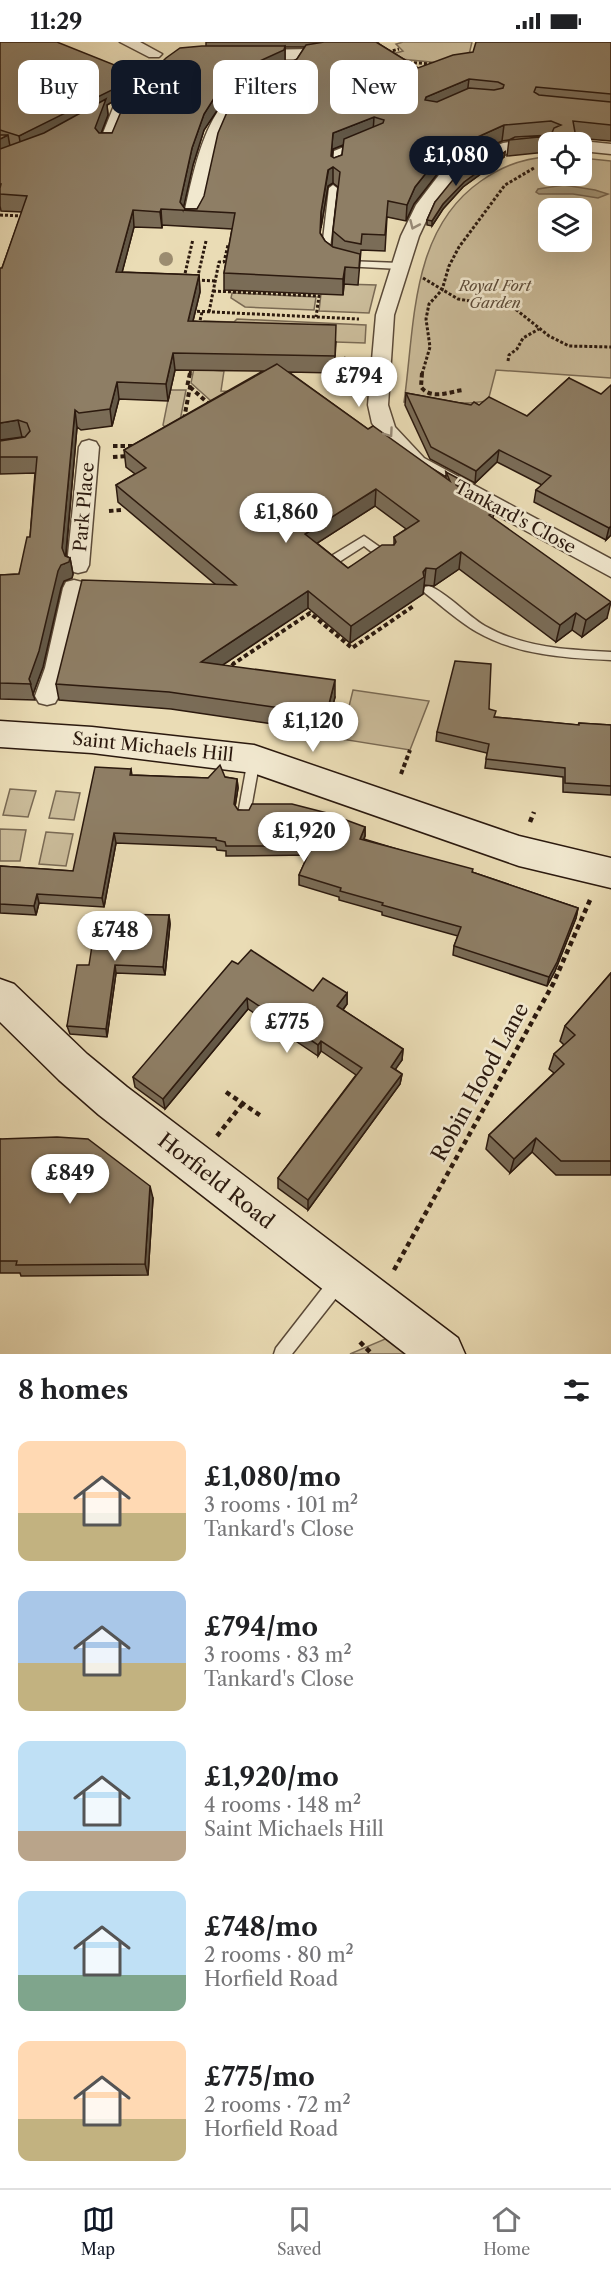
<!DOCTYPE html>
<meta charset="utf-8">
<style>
body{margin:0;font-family:"Libre Caslon Text",serif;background:#f6f6f6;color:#202124;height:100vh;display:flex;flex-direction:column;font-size:22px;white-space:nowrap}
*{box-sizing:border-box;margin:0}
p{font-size:20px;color:#757577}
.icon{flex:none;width:33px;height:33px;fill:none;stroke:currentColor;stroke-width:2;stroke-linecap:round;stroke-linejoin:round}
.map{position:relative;height:1312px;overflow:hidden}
.drawer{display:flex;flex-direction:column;background:#fff;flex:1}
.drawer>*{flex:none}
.guide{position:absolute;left:18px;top:18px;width:576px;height:54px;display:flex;gap:12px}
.buttons{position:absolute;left:538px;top:90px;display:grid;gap:12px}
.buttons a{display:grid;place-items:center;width:54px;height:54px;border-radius:12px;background:#fff;box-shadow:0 6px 24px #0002;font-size:30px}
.price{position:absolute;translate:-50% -51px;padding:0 14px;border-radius:21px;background:#fff;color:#222;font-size:20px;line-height:39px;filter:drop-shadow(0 2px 3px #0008)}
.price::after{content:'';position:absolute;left:50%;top:36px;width:18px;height:14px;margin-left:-9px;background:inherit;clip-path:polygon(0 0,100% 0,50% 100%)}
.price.selected{background:#111827;color:#fff}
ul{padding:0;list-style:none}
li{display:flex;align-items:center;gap:18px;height:150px;padding:0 18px}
li span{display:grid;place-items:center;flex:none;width:168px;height:120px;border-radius:12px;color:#555}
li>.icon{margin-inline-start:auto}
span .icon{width:72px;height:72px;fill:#fffc;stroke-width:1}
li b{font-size:26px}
h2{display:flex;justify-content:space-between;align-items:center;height:72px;padding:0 18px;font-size:26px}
.chip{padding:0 21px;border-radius:12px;background:#fff;box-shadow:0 6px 24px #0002;font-size:21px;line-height:54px}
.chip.selected{background:#111827;color:#fff}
.status{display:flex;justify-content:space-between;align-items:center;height:42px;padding:0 30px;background:#fff;direction:ltr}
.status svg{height:16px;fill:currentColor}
.tab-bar{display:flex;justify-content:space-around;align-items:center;height:84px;border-top:2px solid #e0e0e0;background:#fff;font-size:16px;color:#757577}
.tab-bar a{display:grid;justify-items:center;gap:3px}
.tab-bar .selected{color:#111827}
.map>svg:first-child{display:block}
.green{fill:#cabb99;stroke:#7a6a54;stroke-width:1.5;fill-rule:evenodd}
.water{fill:#a99a7c;stroke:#776650;stroke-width:1.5}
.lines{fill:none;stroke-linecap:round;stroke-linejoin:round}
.lane-casing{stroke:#5b4a38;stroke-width:3}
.street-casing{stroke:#5b4a38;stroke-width:3}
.secondary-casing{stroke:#2b190e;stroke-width:3}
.path-far2{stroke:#2b190e;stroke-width:3;stroke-dasharray:3 2;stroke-linecap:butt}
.path-far1{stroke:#2b190e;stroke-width:4;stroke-dasharray:4.5 3;stroke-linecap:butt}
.path{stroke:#2b190e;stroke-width:4.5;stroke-dasharray:5 4;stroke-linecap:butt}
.lane{fill:#f1e8cf;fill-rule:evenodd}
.street{fill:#f1e8cf;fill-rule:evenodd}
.secondary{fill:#f1e8cf;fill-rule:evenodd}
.tree{fill:#9b8c70}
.wall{fill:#7a6c57;stroke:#2b190e;stroke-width:1.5;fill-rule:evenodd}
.shaded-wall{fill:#635847;stroke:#2b190e;stroke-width:1.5}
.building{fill:#8e7e65;stroke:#2b190e;stroke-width:1.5;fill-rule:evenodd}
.oneway{stroke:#988b78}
.labels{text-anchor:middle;stroke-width:5;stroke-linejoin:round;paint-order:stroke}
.far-park-label{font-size:15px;font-style:italic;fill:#5b4a38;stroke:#f1e8cf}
.street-label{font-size:18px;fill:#2b190e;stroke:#f1e8cf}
.near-street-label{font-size:21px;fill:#2b190e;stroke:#f1e8cf}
</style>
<div class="status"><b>11:29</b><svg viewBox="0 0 49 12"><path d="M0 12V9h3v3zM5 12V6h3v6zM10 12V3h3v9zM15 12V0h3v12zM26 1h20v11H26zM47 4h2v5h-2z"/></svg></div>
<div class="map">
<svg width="611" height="1312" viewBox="0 0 611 1312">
<rect width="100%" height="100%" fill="#eadcb5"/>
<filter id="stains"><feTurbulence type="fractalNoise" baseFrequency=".00333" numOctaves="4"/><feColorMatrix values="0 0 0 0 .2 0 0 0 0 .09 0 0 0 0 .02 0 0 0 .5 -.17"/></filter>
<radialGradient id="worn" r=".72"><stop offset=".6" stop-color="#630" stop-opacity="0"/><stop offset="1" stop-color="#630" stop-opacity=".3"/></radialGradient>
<g class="green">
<path d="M403,0H472L467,21L511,28L381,15L403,9L396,2Z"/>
<path d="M549,115V134H582V116L611,119V336L496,328L488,359L470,361L404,360C415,283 410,188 481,139C502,124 523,116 549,115ZM549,166H582V200H549Z"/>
<path d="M344,242L376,243L369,271L319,269L321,252Z"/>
<path d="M232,251L316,255L314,268L245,265L231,256Z"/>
<path d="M237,277L366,283L365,301L215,296L199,306L204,279L234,280Z"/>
<path d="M196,316L210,328L224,329L221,349L244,350L220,367L191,341Z"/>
<path d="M170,348H186L180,379L166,386L163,383Z"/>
<path d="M353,648L429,659L410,708L341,697Z"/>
<path d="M10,747L36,749L28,775L3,773Z"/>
<path d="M56,749L80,751L74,778L49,776Z"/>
<path d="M0,787L26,788L20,819H0Z"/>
<path d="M46,790L73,792L66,824L39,822Z"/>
<path d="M385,1297L405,1312H350Z"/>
</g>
<path class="water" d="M564,143L595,148L608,152L598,156L573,152H539L536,150L538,147Z"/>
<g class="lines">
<g class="lane-casing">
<g id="lane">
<path d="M354,101L361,103L341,112L340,128L333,130L334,109Z"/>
<path d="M333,143L337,146L330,206L335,215L330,218L327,217L322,206L329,146Z"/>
<path d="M346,219L400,221L405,224L400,227L343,224V220Z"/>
<path d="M364,494L391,513L393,516L391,519H383L364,504L336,522H328L326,519L328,516Z"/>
<path d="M429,544C446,550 468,574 485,584C524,606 568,608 611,610V618C565,616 517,613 477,590C458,579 442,564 425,551L423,548L425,545Z"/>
<path d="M254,712L258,713L260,717L250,772L249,776L244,777L239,776L238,772L248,717L250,713Z"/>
<path d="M338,1232L344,1234L346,1240L344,1246L292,1312H274L276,1306L332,1234Z"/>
</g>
</g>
<g class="street-casing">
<g id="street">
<path d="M120,0H140L162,12L159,15H149Z"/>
<path d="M348,0H378L375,3L313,17L254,18L246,13L254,8L313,7Z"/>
<path d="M149,32L157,37L128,68L115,101L113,105H101L99,101L113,66L143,34Z"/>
<path d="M255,40L263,45L244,60L225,86L213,120L201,177L198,181H186L183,177C193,135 205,53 255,40Z"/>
<path d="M529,97H549L556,100H549V107L513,109L463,131L454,137L433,164L419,194L394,273L388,363L395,385L424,416L611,517V535L410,426L381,395L372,381L368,363L376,273L401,194L416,163L442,129L451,123L503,101Z"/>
<path d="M582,99L611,102V112L582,109V100H576Z"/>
<path d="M89,398L96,400L99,405L89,523L86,529L78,531L70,529L67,523L79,405L82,400Z"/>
<path d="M74,538L82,540L85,546L59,654L55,661L47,663L39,661L35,654L45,626L63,546L66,540Z"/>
</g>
</g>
<g class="secondary-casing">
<g id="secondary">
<path d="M0,679L92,685L254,703L519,794L611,816V846L519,824L253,731L92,711L0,705Z"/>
<path d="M0,937L14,942L87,1012L127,1045L458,1296L465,1312H406L99,1073L59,1038L0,980Z"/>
</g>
</g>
<g class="path-far2">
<path d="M388,10L399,7"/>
<path d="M404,20L432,22"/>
<path d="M0,173L23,174"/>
<path d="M206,199L197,238L215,239"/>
<path d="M184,236L193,197"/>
<path d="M423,236L458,257L514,266L549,294L569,304L611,305"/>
<path d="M213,249L319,254L316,275"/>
<path d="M192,269L359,277"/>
<path d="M209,270L219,220H224L228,203L232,204"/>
<path d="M199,283L202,270"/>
<path d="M344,316L354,319"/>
<path d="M508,319L509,313L517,307L523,296L539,287"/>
<path d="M190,332L191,326"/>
<path d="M422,332L430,305L426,277L429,262L442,248L449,224L459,205L505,143L534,126"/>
</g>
<g class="path-far1">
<path d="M422,331L421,345C431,358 449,350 463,348"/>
<path d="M190,345L210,363"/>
<path d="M184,377L190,345H187L190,331"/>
<path d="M113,404H136"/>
<path d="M113,415L128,414"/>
<path d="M109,469L121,468"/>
<path d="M226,616L233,622L310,571L352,606L415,563"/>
<path d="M401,732L410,708"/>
</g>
<g class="path">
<path d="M530,780L534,770"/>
<path d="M226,1050L261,1074"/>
<path d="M217,1094L243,1061"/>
<path d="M394,1228L553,942L590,858"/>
<path d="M360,1300L372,1312"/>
</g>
<use href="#lane" class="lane"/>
<use href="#street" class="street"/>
<use href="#secondary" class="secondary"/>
</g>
<circle class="tree" cx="166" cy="217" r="7"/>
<g class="wall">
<path d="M0,0L132,30L134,41L117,57L107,63L108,73L101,91H112L206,4V0H376L418,26L611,0V99L576,96V100H549V111H537L507,114L509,98L502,99L441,127L414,162L406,179L387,175L385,209L361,208L358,243L344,242L343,253L224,248V231L232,187L162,183V186L134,185L122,230L199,233L200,250L193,279L336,300L334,331L289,330L368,387L446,435V430L460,446L494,470L493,476L607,576L582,595L572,588L556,600L459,527L434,544L424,543L423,552L350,601L308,566L223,623L335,655L325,694L294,689V685L171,667L59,658L56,642L216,543L118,460L116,443L135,432L126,425L124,408L263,329L175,328L168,359L119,357L112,384L81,388L77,385L66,514L70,516L73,532L72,536L64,539L61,546L43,625L33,652L35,658L0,657V533L19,532L30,495L35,431L0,432V415L22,395L0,398L2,226L22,170L1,169L0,164ZM285,5H305L197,167H185L183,165L193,123L204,88L224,58L239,45L285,19ZM343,103L342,113L334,116L332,115L333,107ZM333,141L338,145L333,189L332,204L325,199L320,191L328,144ZM375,464L406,487L394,495V503L348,526L317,501Z"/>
<path d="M505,110L504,115L463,145L443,167L432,184L427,183V178L435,160Z"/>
<path d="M569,336L611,493L606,498L534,460L536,448L542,443L497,420L475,441L430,417L405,363L406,351L471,363H479L527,374Z"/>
<path d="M489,667L495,675L578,683L579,681L611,683V753L563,750V735L485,726L487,711L436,699L437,690Z"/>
<path d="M131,727L132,733L208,736L225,735L237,737L238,746L235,764L238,768L365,785V794L364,797L472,830L578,866L576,876L555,929L547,944L453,913L454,904L458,894L382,873V870L339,858V855L299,843V833L308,813L226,814V809L217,808L216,805L116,801L104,865L39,861L36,873L0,871V824L73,829Z"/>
<path d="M169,873L170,882L165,933L116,931L107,995L70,992L67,984L89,923Z"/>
<path d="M238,922L313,949L347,951V962L343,968L403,1007L402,1018L395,1027L402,1032L400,1042L308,1168L278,1146V1136L356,1033L321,1009L318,1014L248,967L165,1067L135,1045L133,1035Z"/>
<path d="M611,931V1133H556L532,1110L510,1131L486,1107L489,1093L554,1031L549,1027L554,1012L564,1003L560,999L565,984Z"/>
<path d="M0,1097L153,1156L148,1233L21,1234L20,1231H0Z"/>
</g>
<g class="shaded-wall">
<path d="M285,4V19L284,23L239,45L224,58L204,88L193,123L183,168L180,160L192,106L204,72L223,42L238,29Z"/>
<path d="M132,30L134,41L117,57L107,63L108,73L97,102L21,105L19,94Z"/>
<path d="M469,37L467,53L425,71V58L426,55Z"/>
<path d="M374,75L373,91L333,107L331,126L333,125V141L328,144L321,186V170L331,114L333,91Z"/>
<path d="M504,83L502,99L441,127L414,162L406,179L407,163L415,145L442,111Z"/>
<path d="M8,93L11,110L0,114V97Z"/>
<path d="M505,110L504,115L463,145L443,167L432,184V179L443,162L464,140Z"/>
<path d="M161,167L162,183V186L160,170Z"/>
<path d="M133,168L134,185L118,246L116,230Z"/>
<path d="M345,225L344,242L343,253V237Z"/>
<path d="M199,233L200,250L189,295L188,279Z"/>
<path d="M173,311L175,328L168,359L166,342Z"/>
<path d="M117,340L119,357L112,384L110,367Z"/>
<path d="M75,368L77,385L65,521L70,516L73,532L72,536L64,539L61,546L43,625L33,652L29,637L62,506Z"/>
<path d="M18,378L22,395L0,398V381Z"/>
<path d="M499,408L497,420L475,441L476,429Z"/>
<path d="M461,438L459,455L456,443Z"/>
<path d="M376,447L375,464L305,509V492Z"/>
<path d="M611,484V493L606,498L609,486Z"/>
<path d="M461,510L459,527L434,544L436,527Z"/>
<path d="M426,526L423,552L350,601L351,584L423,530Z"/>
<path d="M308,549V566L203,636L201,620Z"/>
<path d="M611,560L607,576L582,595L586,578Z"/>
<path d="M576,571L572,588L556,600L560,583Z"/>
<path d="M335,638V655L325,694V678Z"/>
<path d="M237,737L238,746L234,772V762Z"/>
<path d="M365,785V794L360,806V797Z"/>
<path d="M114,791L116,801L104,865L102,856Z"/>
<path d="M37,852L39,861L36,873L34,864Z"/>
<path d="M578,866L576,876L555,929L547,944L549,935Z"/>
<path d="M169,873L170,882L165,933L163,925Z"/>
<path d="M115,923L116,931L107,995L106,987Z"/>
<path d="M347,951V962L337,975V964Z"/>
<path d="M247,956L248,967L165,1067L163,1057Z"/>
<path d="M321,999V1009L318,1014V1003Z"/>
<path d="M403,1007L402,1018L390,1035L391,1025Z"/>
<path d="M402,1032L400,1042L308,1168V1158Z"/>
<path d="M536,1096L532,1110L510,1131L514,1117Z"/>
<path d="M150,1144L153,1156L148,1233L145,1222Z"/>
</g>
<g class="building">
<path d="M0,0H57L132,30L116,46L19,94L0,88Z"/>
<path d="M324,0H376L418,26L453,13L473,10L476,0H611V52L536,45L534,50L539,53L611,60V83L573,79L576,96L539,95L509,98L515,95L551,93L554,86L561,83L551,79L504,83L442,111L415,145L407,163L388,159L385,193L362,192L361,202L345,199L333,189L340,130L333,125L328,128L321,170L320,191L325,199L333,205L360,212L359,226L345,225L343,237L224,231L235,171L161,167L160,170L133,168L116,230L199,233L188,279L336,283L335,314L173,311L166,342L117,340L110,367L79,371L75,368L62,506L65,514L70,516L69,520L61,523L58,529L39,609L29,637L31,642L0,641V533L19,532L27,495H30L37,415H0V399L25,395L30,389L27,381L18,378L0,381V226H2L27,154L0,152V146L1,142H0V107L44,91L106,57L95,86L99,91H112L128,53L166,16L180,6L202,4H285L284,8L238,29L223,42L204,72L192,106L180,160L185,167H197L204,154L218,91L231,61L244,46L297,17L306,3ZM469,37L498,40L504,43L503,46L494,48L469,46L437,60L425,58L426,55ZM374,75L384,78L383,81L344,97L342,113L334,116L331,114L333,91Z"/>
<path d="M0,93H8L0,97Z"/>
<path d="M505,110L464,140L443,162L432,179L427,178L435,160L456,134Z"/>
<path d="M277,322L368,387L373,384L450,439L446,430L461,438L456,443L494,470L489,473L611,560L586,578L576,571L560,583L461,510L436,527L426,526L423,530L424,535L351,584L308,549L201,620L335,638L325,678L294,672V668L169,650L56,642L82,538L236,543L116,443L146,426L124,408ZM376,447L419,479L394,495L396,500L394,503H382L348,526L305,492Z"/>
<path d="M569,336L601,352L611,343V484L609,486L536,448L551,434L499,408L476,429L431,405L406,351L471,363L474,360L479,363L489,355L527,374Z"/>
<path d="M455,619L491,622L489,667L496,669L494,675L579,683V681L611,683V744L565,741V726L486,717L489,702L437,690Z"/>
<path d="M220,723L225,735L237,737L234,762L238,768H249L252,762H292L327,771L365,785L360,797L473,827L472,830L578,866L557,920L549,935L454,904L461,885L382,863L383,861L340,849L341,846L299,833L312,804H226L225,800L216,798V796L114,791L102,856L37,852L34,864L0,862V824L73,829L95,725L131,727L130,733L208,736Z"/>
<path d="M97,872L169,873L163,925L115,923L106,987L67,984L77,923H89Z"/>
<path d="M251,908L313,949L323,936L347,951L337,964L403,1007L391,1025L402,1032L308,1158L278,1136L362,1026L321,999L318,1003L247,956L163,1057L133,1035L232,919L238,922Z"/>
<path d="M611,931V1119H561L536,1096L514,1117L489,1093L564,1022L554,1012L575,993L565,984Z"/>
<path d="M57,1095L88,1097L150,1144L145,1222L16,1223L17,1219H0V1097Z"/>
</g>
<defs><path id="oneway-chevron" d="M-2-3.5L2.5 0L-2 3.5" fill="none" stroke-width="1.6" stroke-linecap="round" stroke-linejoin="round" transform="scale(1.5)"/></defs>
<g class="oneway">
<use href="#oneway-chevron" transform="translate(414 183) rotate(114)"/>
<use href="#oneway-chevron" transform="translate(389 391) rotate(55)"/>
</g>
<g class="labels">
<g class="far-park-label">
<text x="495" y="249">Royal Fort<tspan x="495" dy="17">Garden</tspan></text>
</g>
<g class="street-label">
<text transform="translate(84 465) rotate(-85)" y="6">Park Place</text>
<text transform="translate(515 475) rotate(28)" y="6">Tankard's Close</text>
<text transform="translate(153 705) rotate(6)" y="6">Saint Michaels Hill</text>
</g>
<g class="near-street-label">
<text transform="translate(480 1040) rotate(-61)" y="7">Robin Hood Lane</text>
<text transform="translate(216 1139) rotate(38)" y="7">Horfield Road</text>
</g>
</g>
<rect width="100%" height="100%" filter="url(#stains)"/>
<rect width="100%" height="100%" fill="url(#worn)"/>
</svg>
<div class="buttons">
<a><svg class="icon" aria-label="locate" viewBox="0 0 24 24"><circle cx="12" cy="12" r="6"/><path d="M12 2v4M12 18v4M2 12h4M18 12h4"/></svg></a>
<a><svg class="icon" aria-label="layers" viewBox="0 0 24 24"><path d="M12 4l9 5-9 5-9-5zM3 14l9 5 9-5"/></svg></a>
</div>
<b class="price selected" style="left:456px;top:145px">£1,080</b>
<b class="price" style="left:359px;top:366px">£794</b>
<b class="price" style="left:286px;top:502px">£1,860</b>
<b class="price" style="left:313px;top:711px">£1,120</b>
<b class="price" style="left:304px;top:821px">£1,920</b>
<b class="price" style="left:115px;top:920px">£748</b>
<b class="price" style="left:287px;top:1012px">£775</b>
<b class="price" style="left:70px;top:1163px">£849</b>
<div class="guide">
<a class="chip">Buy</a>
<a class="chip selected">Rent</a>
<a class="chip">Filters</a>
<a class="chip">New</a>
</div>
</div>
<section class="drawer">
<h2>8 homes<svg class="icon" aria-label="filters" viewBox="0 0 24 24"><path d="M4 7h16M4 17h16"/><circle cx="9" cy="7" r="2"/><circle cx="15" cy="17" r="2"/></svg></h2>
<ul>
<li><span style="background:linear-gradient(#ffd9b3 60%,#c2b280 0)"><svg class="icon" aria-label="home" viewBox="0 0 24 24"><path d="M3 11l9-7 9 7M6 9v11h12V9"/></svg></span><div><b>£1,080/mo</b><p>3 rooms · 101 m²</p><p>Tankard's Close</p></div></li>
<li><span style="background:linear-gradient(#a9c7e8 60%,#c2b280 0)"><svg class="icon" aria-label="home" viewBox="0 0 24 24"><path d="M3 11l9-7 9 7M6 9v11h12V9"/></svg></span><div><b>£794/mo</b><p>3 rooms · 83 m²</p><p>Tankard's Close</p></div></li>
<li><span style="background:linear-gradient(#bfe0f5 75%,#b9a48a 0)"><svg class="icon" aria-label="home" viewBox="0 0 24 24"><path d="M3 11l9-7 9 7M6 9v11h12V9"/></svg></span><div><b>£1,920/mo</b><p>4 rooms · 148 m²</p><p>Saint Michaels Hill</p></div></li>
<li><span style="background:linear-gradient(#bfe0f5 70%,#7fa58c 0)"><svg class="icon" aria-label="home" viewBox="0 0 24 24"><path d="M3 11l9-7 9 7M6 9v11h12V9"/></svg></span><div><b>£748/mo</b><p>2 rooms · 80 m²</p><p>Horfield Road</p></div></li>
<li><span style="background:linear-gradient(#ffd9b3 65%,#c2b280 0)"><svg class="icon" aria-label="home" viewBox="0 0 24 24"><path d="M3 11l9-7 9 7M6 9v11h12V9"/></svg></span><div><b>£775/mo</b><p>2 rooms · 72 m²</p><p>Horfield Road</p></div></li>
</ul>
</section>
<nav class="tab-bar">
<a class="selected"><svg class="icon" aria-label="map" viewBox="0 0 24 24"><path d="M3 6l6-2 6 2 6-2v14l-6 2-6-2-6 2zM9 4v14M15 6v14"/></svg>Map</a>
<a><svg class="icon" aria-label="saved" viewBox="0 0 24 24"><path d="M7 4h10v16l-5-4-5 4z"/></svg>Saved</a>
<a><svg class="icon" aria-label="home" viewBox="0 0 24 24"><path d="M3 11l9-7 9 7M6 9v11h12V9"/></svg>Home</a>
</nav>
